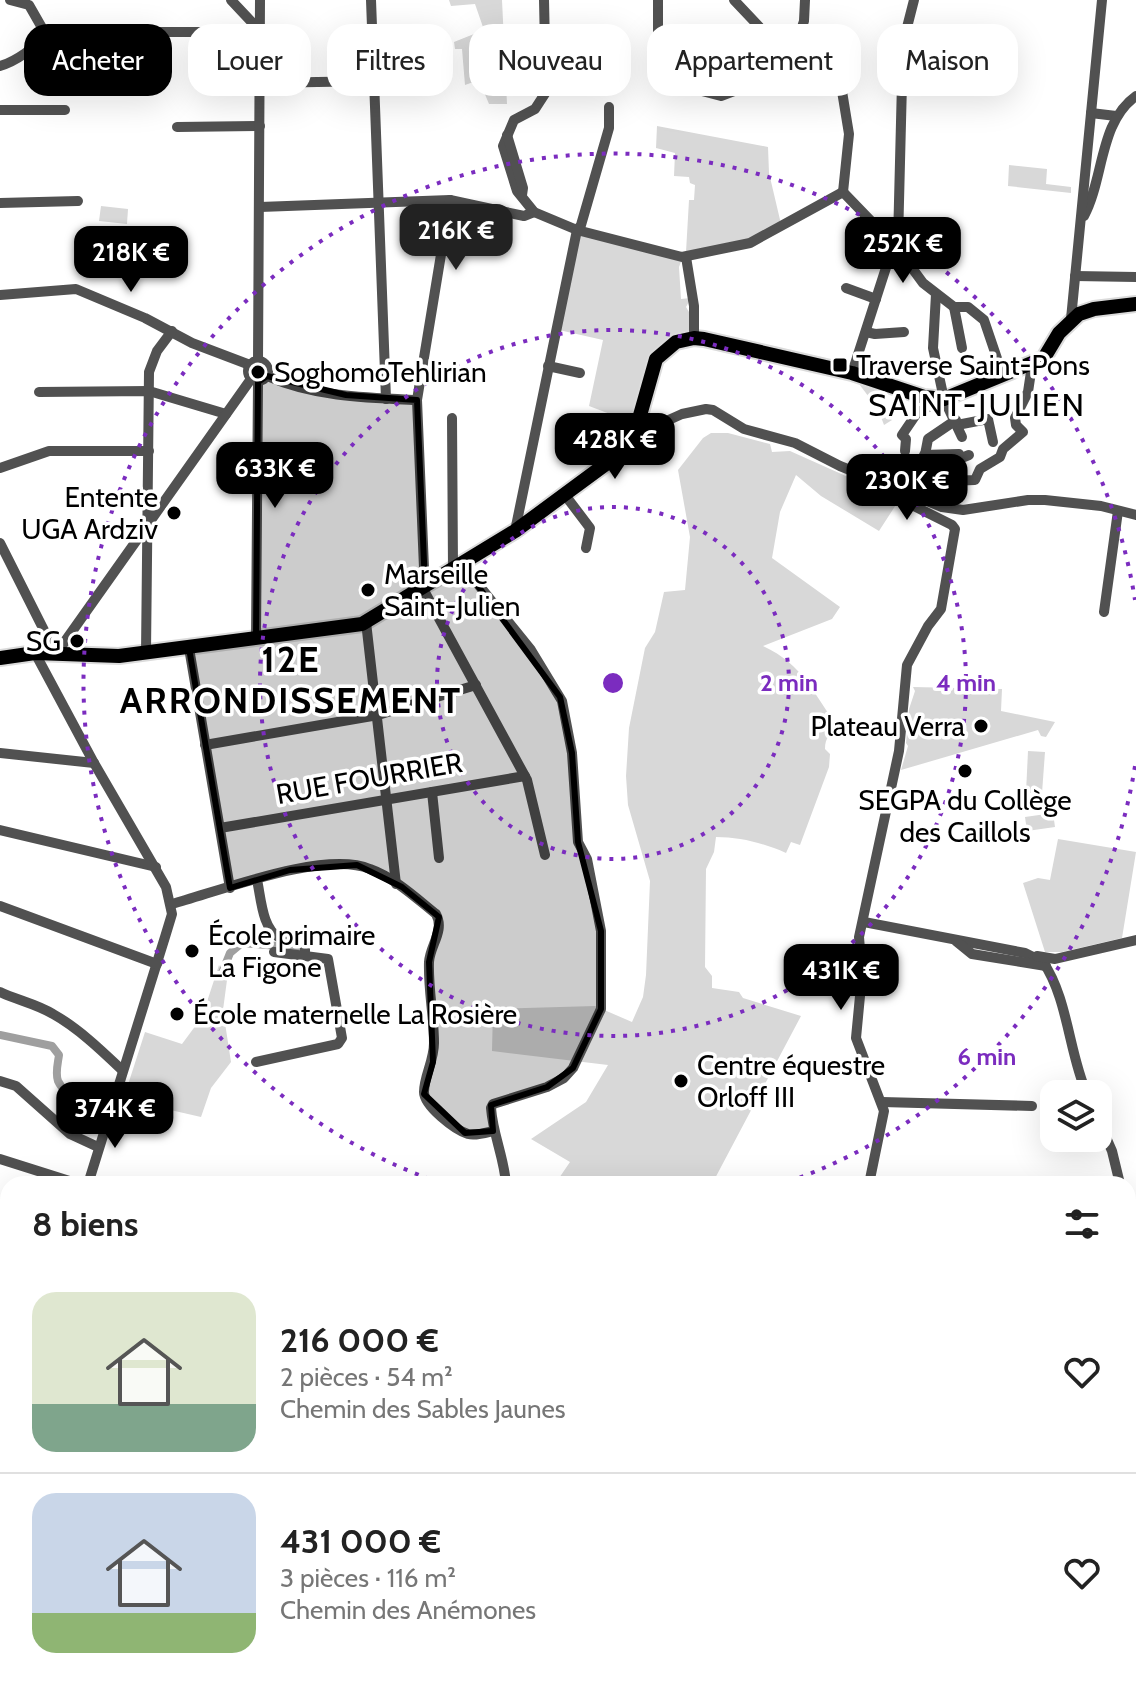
<!DOCTYPE html>
<html lang="fr">
<meta charset="utf-8">
<style>
body{margin:0;font-family:Cabin,sans-serif;background:#f2f2f2;color:#222;height:100vh;display:flex;flex-direction:column;font-size:30px;white-space:nowrap}
*{box-sizing:border-box;margin:0}
p{font-size:26px;color:#767676}
.icon{flex:none;width:44px;height:44px;fill:none;stroke:currentColor;stroke-width:2;stroke-linecap:round;stroke-linejoin:round}
.map{position:relative;flex:1;overflow:hidden}
.side{position:absolute;left:0px;top:1176px;width:1136px;height:512px;display:flex;flex-direction:column;background:#fff;border-radius:24px 24px 0 0;box-shadow:0 8px 32px #0002}
.side>*{flex:none}
.hud{position:absolute;left:24px;top:24px;width:1088px;height:72px;display:flex;gap:16px}
.controls{position:absolute;left:1040px;top:1080px;display:grid;gap:16px}
.controls a{display:grid;place-items:center;width:72px;height:72px;border-radius:16px;background:#fff;box-shadow:0 8px 32px #0002;font-size:40px}
.price{position:absolute;translate:-50% -68px;padding:0 18px;border-radius:16px;background:#000;color:#fff;font-size:26px;line-height:52px;filter:drop-shadow(0 2px 4px #0008)}
.price::after{content:'';position:absolute;left:50%;top:48px;width:24px;height:18px;margin-left:-12px;background:inherit;clip-path:polygon(0 0,100% 0,50% 100%)}
.price.active{background:#222;color:#fff}
ul{padding:0;list-style:none}
li{display:flex;align-items:center;gap:24px;height:200px;padding:0 32px}
li+li{border-top:2px solid #e0e0e0}
li span{display:grid;place-items:center;flex:none;width:224px;height:160px;border-radius:24px;color:#555}
li>.icon{margin-inline-start:auto}
span .icon{width:96px;height:96px;fill:#fffc;stroke-width:1}
li b{font-size:34px}
h2{display:flex;justify-content:space-between;align-items:center;height:96px;padding:0 32px;font-size:34px}
.pill{padding:0 28px;border-radius:24px;background:#fff;box-shadow:0 8px 32px #0002;font-size:28px;line-height:72px}
.pill.active{background:#000;color:#fff}
.map>svg:first-child{display:block}
.green{fill:#d8d8d8}
.lines{fill:none;stroke-linecap:round;stroke-linejoin:round}
.canal{stroke:#9f9f9f;stroke-width:8}
.major-casing{stroke:#dbdbdb;stroke-width:18}
.minor{stroke:#515151;stroke-width:10}
.major{stroke:#000;stroke-width:14}
.marked{fill:#000;fill-opacity:0.2;stroke:#000;stroke-width:6;stroke-linejoin:round}
.ring{fill:none;stroke:#7b2cbf;stroke-width:4;stroke-dasharray:4 8}
.poi-dot{fill:#000;stroke:#fff;stroke-width:3}
.labels{text-anchor:middle;stroke-width:7;stroke-linejoin:round;paint-order:stroke}
.poi-label{font-size:28px;fill:#000;stroke:#fff;text-anchor:start}
.street-label{font-size:28px;fill:#000;stroke:#fff}
.quarter-label{font-size:32px;letter-spacing:2px;fill:#000;stroke:#fff}
.district-label{font-size:36px;font-weight:bold;letter-spacing:2px;fill:#000;stroke:#fff}
.centre{fill:#7b2cbf;stroke:#fff;stroke-width:4}
.ring-label{font-size:24px;text-anchor:middle;font-weight:bold;fill:#7b2cbf;stroke:#fff;stroke-width:7;stroke-linejoin:round;paint-order:stroke}
</style>
<div class="map">
<svg width="1136" height="1688" viewBox="0 0 1136 1688">
<rect width="100%" height="100%" fill="#fff"/>
<g class="green">
<path d="M449,0H502L507,104H489L479,80L465,85L462,49H455L454,42L484,30L475,4L451,6Z"/>
<path d="M657,126L768,147L769,173L781,224L747,242L686,252L689,200H694L695,185L690,183L689,177L674,176L675,153L656,148Z"/>
<path d="M1009,165L1047,169L1046,184L1071,187V193L1008,186Z"/>
<path d="M101,206L128,209L127,224L99,221Z"/>
<path d="M580,233L682,259L679,267L681,299L691,298L686,307L689,312L690,331C639,341 647,385 631,422L589,406L603,340L559,330Z"/>
<path d="M856,380L879,388L883,394L880,407L892,420L884,425L878,409Z"/>
<path d="M711,433H728L770,444L772,452L790,451L857,481L901,497L879,531L821,496L796,475L780,512L772,558L840,607L832,619L763,646C804,665 813,694 839,728C830,734 825,737 825,749L830,754L829,767L800,845L791,842L786,853C763,843 740,837 716,837L714,852L706,869L705,967L712,976V988L739,992L743,998L801,1016L712,1184H555L570,1162L531,1139L586,1102L608,1065L492,1051L493,1009L595,1006L632,1022L643,997L646,975L650,881L628,805L626,776L629,728L645,648L655,632L664,592L685,590L690,537L678,470L703,438Z"/>
<path d="M913,687L1002,689L1001,711L1055,722L1046,737L1041,736L1038,730L901,770L908,746L906,743L909,709L915,691Z"/>
<path d="M1028,751L1045,752L1042,793H1026Z"/>
<path d="M1053,813L1055,827L1027,831L1025,817Z"/>
<path d="M1058,839L1136,852L1122,938L1062,952H1045L1023,883L1038,878L1050,880Z"/>
<path d="M219,965L227,980L223,1010L231,1062L211,1088L201,1117L153,1106L157,1096L154,1095L141,1102L124,1097L145,1032L182,1044L202,1017Z"/>
<path d="M8,1617V1680H16L12,1688H0V1641Z"/>
<path d="M1128,1632H1136V1688H1118V1680H1128Z"/>
<path d="M137,1680H199L195,1688H134Z"/>
<path d="M241,1680H456V1683L444,1688H255Z"/>
</g>
<g class="lines">
<g class="canal">
<path d="M222,973L230,953L242,943L302,948"/>
<path d="M0,1035L52,1046L59,1055C58,1063 55,1073 58,1081C67,1101 97,1104 116,1101"/>
</g>
<g class="major-casing">
<path id="major" d="M0,658L35,653L119,656L362,624L515,531L618,455L635,433L656,359L676,342L694,338L704,339L852,373L924,397L944,399L1044,358L1059,333L1079,314L1094,309L1136,304"/>
</g>
<g class="minor">
<path d="M231,0L261,32"/>
<path d="M371,0L386,399"/>
<path d="M544,0L546,92L535,109L514,120L503,146L517,191L534,212L577,230L682,257L750,243L843,192"/>
<path d="M658,0V35L663,53L698,90L721,96L742,88L784,53L799,36L804,21L805,0"/>
<path d="M734,0L784,53L830,71L840,79L849,134L843,192"/>
<path d="M95,32H261"/>
<path d="M0,66C14,62 38,47 45,33L29,5L10,0"/>
<path d="M261,83L374,81"/>
<path d="M0,110H65"/>
<path d="M1091,113L1116,116"/>
<path d="M177,127L260,126"/>
<path d="M507,135L523,188L522,195"/>
<path d="M843,192L898,249L923,283L954,307H968L984,320L1003,376"/>
<path d="M0,203L78,201"/>
<path d="M260,207L450,200"/>
<path d="M1084,216C1104,179 1099,122 1136,96"/>
<path d="M686,257L694,306V338"/>
<path d="M1075,276L1136,277"/>
<path d="M846,288L876,299"/>
<path d="M936,294L933,348L944,399L962,437"/>
<path d="M0,295L76,289L145,318L192,343L250,365"/>
<path d="M954,307L962,348"/>
<path d="M1071,319L1102,0"/>
<path d="M866,332L875,334L904,332"/>
<circle cx="258" cy="371" r="10"/>
<path d="M258,361L260,0"/>
<path d="M548,366L580,373"/>
<path d="M852,373L893,246L898,241L903,43L914,0"/>
<path d="M267,376C314,397 368,398 417,400"/>
<path d="M39,392L149,391L226,414"/>
<path d="M452,418L453,568"/>
<path d="M957,425L988,419L993,442"/>
<path d="M630,443L653,427L682,414L706,409L713,410L744,429L795,443L840,466L942,507L963,510L1028,500H1045L1101,506L1136,515"/>
<path d="M905,451L906,439L902,435L917,413L930,406L935,399"/>
<path d="M924,455L959,454V459L969,455"/>
<path d="M924,460L928,439L956,420"/>
<path d="M0,468L49,451H149"/>
<path d="M907,493L920,482L975,480L980,469L1000,457L1003,449L1023,432L1016,425L1015,418L1028,392L1032,365"/>
<path d="M565,495L590,528L586,548"/>
<path d="M515,531L577,230L581,225L609,128V107"/>
<path d="M0,543L56,654"/>
<path d="M461,563L531,650L562,701L572,753L578,842L587,859L601,931V1009L573,1068L564,1078L547,1087L493,1104L491,1108C493,1135 504,1157 506,1184"/>
<path d="M430,582L424,568L417,400L450,200L524,216L534,212"/>
<path d="M422,587L527,780L545,855"/>
<path d="M1104,612L1118,511"/>
<path d="M366,622L396,884"/>
<path d="M256,639L258,382"/>
<path d="M189,648L230,888"/>
<path d="M35,653L94,763L166,887L172,914L165,937L88,1184"/>
<path d="M146,653L149,372L157,351L172,331"/>
<path d="M56,654L251,379"/>
<path d="M205,745L378,715L476,685"/>
<path d="M0,753L94,763"/>
<path d="M432,792L439,858"/>
<path d="M220,828L525,776"/>
<path d="M0,830L156,867"/>
<path d="M257,880C261,897 262,930 280,938C287,942 297,942 305,944V955"/>
<path d="M172,904C220,891 324,850 370,869C395,878 416,898 436,914C445,931 430,945 429,962C428,989 434,1016 434,1043C434,1061 424,1076 424,1092C424,1106 455,1130 468,1134C476,1136 485,1133 493,1131"/>
<path d="M0,906L157,964"/>
<path d="M864,922L1025,953L1043,962C1068,998 1069,1054 1087,1094"/>
<path d="M956,941L972,954L1046,966"/>
<path d="M1037,956L1055,959L1136,940"/>
<path d="M0,992C17,1000 37,1004 53,1014C78,1028 101,1050 122,1070"/>
<path d="M256,1062L338,1044L342,1038L328,959L274,952"/>
<path d="M0,1081L16,1086L70,1134L98,1147"/>
<path d="M882,1102L1032,1106"/>
<path d="M1098,1119L1112,1151L1120,1184"/>
<path d="M0,1159L79,1184"/>
<path d="M869,1184L884,1111L856,1038L862,975L859,937L899,751L907,665L928,626L941,609L955,529L952,525L910,504L906,500L907,493"/>
<path d="M0,1214L8,1219"/>
<path d="M1128,1245L1132,1277L1128,1313"/>
<path d="M1128,1341L1136,1393"/>
<path d="M1128,1425L1136,1413"/>
<path d="M0,1515L8,1497"/>
<path d="M0,1530L8,1512"/>
<path d="M0,1563L8,1537"/>
<path d="M598,1680L602,1688"/>
<path d="M1109,1680L1110,1688"/>
<path d="M784,1688L785,1680"/>
<path d="M961,1688L963,1680"/>
<path d="M1010,1688L1018,1680"/>
<path d="M1027,1688L1035,1680"/>
<path d="M1078,1688L1080,1680"/>
</g>
<use href="#major" class="major"/>
</g>
<path class="marked" d="M267,376L346,395L417,400L425,585L461,563L560,697L572,753L578,842L601,931V1009L573,1068L547,1087L491,1105L493,1131L465,1133L424,1094L433,1062L429,962L439,917L402,887L357,865L290,870L230,888L189,648L256,639L258,382Z"/>
<g class="ring">
<circle cx="613" cy="683" r="176"/>
<circle cx="613" cy="683" r="353"/>
<path d="M1135 766A529 529 0 0 1 785 1183M441 1183A529 529 0 1 1 1135 600"/>
</g>
<g class="poi-dot">
<rect x="832" y="357" width="16" height="16" rx="4"/>
<circle cx="258" cy="372" r="8"/>
<circle cx="174" cy="513" r="8"/>
<circle cx="368" cy="590" r="8"/>
<circle cx="77" cy="641" r="8"/>
<circle cx="981" cy="726" r="8"/>
<circle cx="965" cy="771" r="8"/>
<circle cx="192" cy="951" r="8"/>
<circle cx="177" cy="1014" r="8"/>
<circle cx="681" cy="1081" r="8"/>
</g>
<g class="labels">
<g class="poi-label">
<text x="856" y="375">Traverse Saint-Pons</text>
<text x="274" y="382">SoghomoTehlirian</text>
<text x="158" y="507" text-anchor="end">Entente<tspan x="158" dy="32">UGA Ardziv</tspan></text>
<text x="384" y="584">Marseille<tspan x="384" dy="32">Saint-Julien</tspan></text>
<text x="61" y="651" text-anchor="end">SG</text>
<text x="965" y="736" text-anchor="end">Plateau Verra</text>
<text x="965" y="810" text-anchor="middle">SEGPA du Collège<tspan x="965" dy="32">des Caillols</tspan></text>
<text x="208" y="945">École primaire<tspan x="208" dy="32">La Figone</tspan></text>
<text x="193" y="1024">École maternelle La Rosière</text>
<text x="697" y="1075">Centre équestre<tspan x="697" dy="32">Orloff III</tspan></text>
</g>
<g class="street-label">
<text transform="translate(369 778) rotate(-10)" y="10">RUE FOURRIER</text>
</g>
<g class="quarter-label">
<text x="977" y="416">SAINT-JULIEN</text>
</g>
<g class="district-label">
<text x="291" y="672">12E<tspan x="291" dy="41">ARRONDISSEMENT</tspan></text>
</g>
</g>
<circle cx="613" cy="683" r="12" class="centre"/>
<g class="ring-label">
<text x="789" y="691">2 min</text>
<text x="966" y="691">4 min</text>
<text x="987" y="1065">6 min</text>
</g>
</svg>
<div class="controls">
<a><svg class="icon" aria-label="layers" viewBox="0 0 24 24"><path d="M12 4l9 5-9 5-9-5zM3 14l9 5 9-5"/></svg></a>
</div>
<b class="price active" style="left:456px;top:272px">216K €</b>
<b class="price" style="left:903px;top:285px">252K €</b>
<b class="price" style="left:131px;top:294px">218K €</b>
<b class="price" style="left:615px;top:481px">428K €</b>
<b class="price" style="left:275px;top:510px">633K €</b>
<b class="price" style="left:907px;top:522px">230K €</b>
<b class="price" style="left:841px;top:1012px">431K €</b>
<b class="price" style="left:115px;top:1150px">374K €</b>
<div class="hud">
<a class="pill active">Acheter</a>
<a class="pill">Louer</a>
<a class="pill">Filtres</a>
<a class="pill">Nouveau</a>
<a class="pill">Appartement</a>
<a class="pill">Maison</a>
</div>
<section class="side">
<h2>8 biens<svg class="icon" aria-label="filters" viewBox="0 0 24 24"><path d="M4 7h16M4 17h16"/><circle cx="9" cy="7" r="2"/><circle cx="15" cy="17" r="2"/></svg></h2>
<ul>
<li><span style="background:linear-gradient(#dfe7d0 70%,#7fa58c 0)"><svg class="icon" aria-label="home" viewBox="0 0 24 24"><path d="M3 11l9-7 9 7M6 9v11h12V9"/></svg></span><div><b>216 000 €</b><p>2 pièces · 54 m²</p><p>Chemin des Sables Jaunes</p></div><svg class="icon" aria-label="heart" viewBox="0 0 24 24"><path d="M12 20l-8-8c-3-5 5-10 8-4 3-6 11-1 8 4z"/></svg></li>
<li><span style="background:linear-gradient(#c9d6e8 75%,#8fb573 0)"><svg class="icon" aria-label="home" viewBox="0 0 24 24"><path d="M3 11l9-7 9 7M6 9v11h12V9"/></svg></span><div><b>431 000 €</b><p>3 pièces · 116 m²</p><p>Chemin des Anémones</p></div><svg class="icon" aria-label="heart" viewBox="0 0 24 24"><path d="M12 20l-8-8c-3-5 5-10 8-4 3-6 11-1 8 4z"/></svg></li>
</ul>
</section>
</div>
